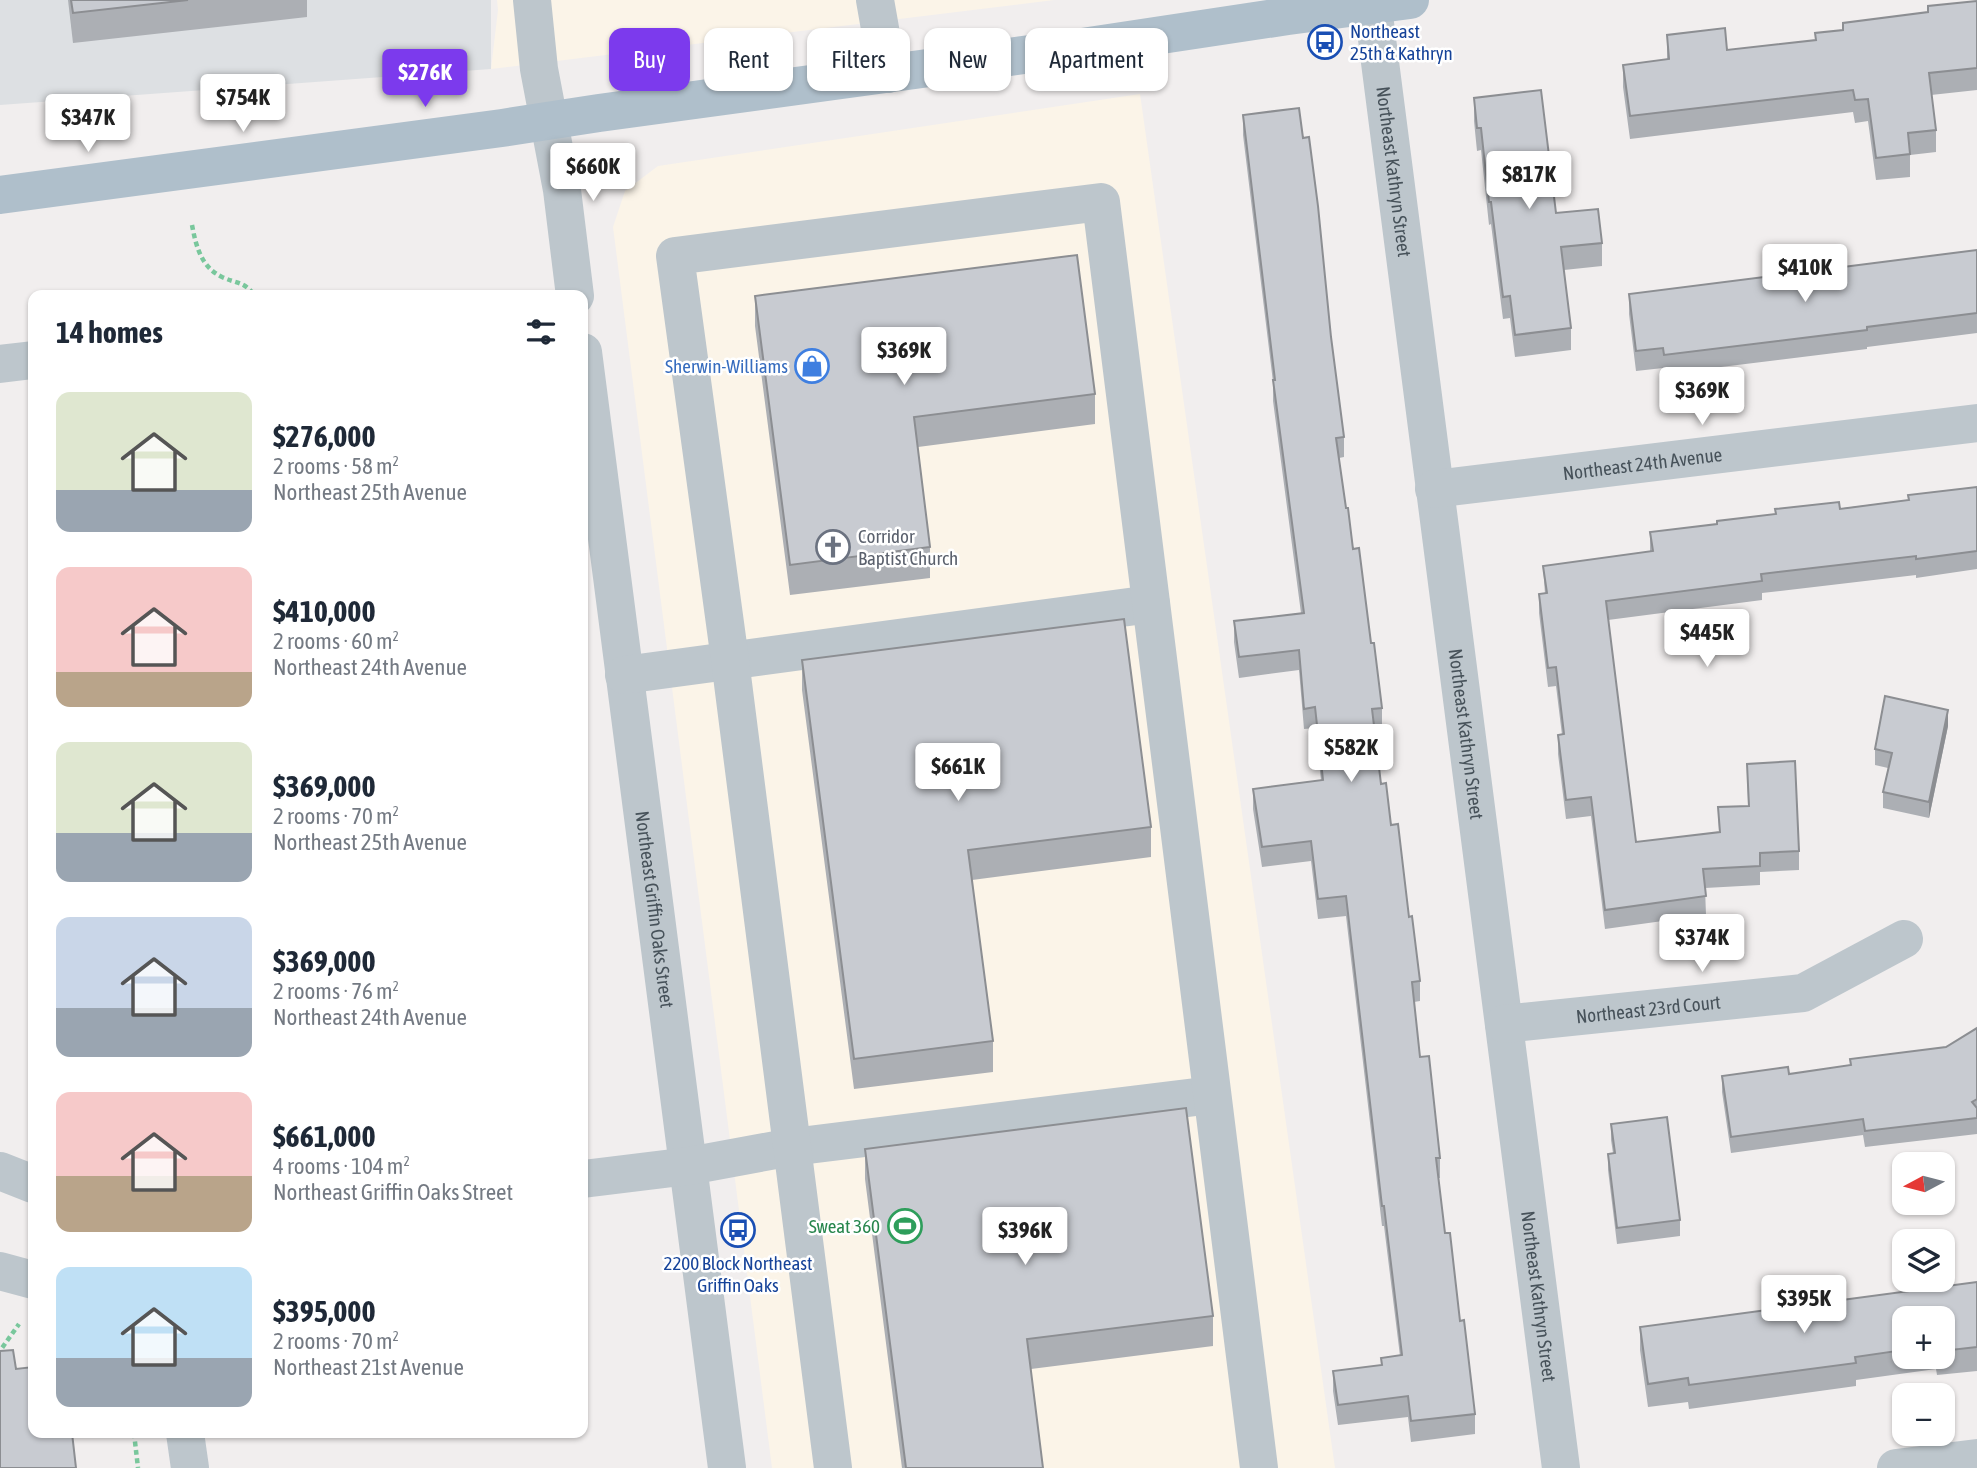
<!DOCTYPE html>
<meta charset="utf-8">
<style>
body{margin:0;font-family:"Asap Condensed",sans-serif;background:#f2f2f3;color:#1f2937;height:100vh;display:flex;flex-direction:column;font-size:26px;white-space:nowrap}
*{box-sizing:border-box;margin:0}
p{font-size:23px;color:#747a83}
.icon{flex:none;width:38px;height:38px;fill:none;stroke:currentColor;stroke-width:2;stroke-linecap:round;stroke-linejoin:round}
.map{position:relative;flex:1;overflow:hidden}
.drawer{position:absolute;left:28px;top:290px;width:560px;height:1148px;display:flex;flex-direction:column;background:#fff;border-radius:14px;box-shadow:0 2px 5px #0004}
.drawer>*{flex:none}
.banner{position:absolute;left:609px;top:28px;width:665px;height:63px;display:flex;gap:14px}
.needle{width:46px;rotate:263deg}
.fabs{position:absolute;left:1892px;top:1152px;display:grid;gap:14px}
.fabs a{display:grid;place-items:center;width:63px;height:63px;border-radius:14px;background:#fff;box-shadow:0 2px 5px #0004;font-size:35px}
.price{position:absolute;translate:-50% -60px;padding:0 16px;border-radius:7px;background:#fff;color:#222;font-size:23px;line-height:46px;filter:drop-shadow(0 2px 4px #0008)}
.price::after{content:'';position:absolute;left:50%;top:42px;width:21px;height:16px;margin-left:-10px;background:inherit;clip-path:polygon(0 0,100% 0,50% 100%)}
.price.selected{background:#7c3aed;color:#fff}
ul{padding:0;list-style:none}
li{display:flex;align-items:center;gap:21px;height:175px;padding:0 28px}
li span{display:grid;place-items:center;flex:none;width:196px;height:140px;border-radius:14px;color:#555}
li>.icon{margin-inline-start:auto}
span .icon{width:84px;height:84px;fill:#fffc;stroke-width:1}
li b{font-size:30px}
h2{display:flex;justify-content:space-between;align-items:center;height:84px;padding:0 28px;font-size:30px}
.tag{padding:0 24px;border-radius:14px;background:#fff;box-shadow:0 2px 5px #0004;font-size:24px;line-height:63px}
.tag.selected{background:#7c3aed;color:#fff}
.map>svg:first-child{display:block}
.commercial{fill:#fbf4e8}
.airport{fill:#dde0e3}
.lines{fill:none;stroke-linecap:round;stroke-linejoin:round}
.path{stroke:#79c79c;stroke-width:4.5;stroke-dasharray:5 3.5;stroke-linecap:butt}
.minor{stroke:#bdc6cc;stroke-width:38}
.major{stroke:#afbfcb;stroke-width:38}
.wall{fill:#acafb4;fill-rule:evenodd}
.shaded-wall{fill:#8c8e92}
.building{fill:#c8cbd1;stroke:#8c8e92;stroke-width:2}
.labels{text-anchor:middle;stroke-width:5;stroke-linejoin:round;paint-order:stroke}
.transit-label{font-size:19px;fill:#164399;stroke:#fff;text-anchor:start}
.street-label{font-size:19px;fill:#47525a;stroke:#fff}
.shop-label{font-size:19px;fill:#366cbe;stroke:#fff;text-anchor:end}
.worship-label{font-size:19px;fill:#5b616d;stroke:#fff;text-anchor:start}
.leisure-label{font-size:19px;fill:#27864d;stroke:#fff;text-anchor:end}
</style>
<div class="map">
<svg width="1977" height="1468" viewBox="0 0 1977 1468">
<rect width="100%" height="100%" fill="#f1eeee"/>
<g class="commercial">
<path d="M497,0H1054L491,69L498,10Z"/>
<path d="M1140,94L1335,1468H772L613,227L625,191L658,166Z"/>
</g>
<path class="airport" d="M0,0H491V69L0,105Z"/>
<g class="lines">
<g class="path">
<path d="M192,225C196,246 201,267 222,277C237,284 244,281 255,296"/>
<path d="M3,1356L2,1348L19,1324"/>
<path d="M134,1433L138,1468"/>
</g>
<g class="minor">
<path d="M532,0L539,69L562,190L575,296"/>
<path d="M875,0L888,74"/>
<path id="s1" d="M1372,0L1561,1468"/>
<path id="s2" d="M583,352L727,1468"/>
<path d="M0,364L33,360"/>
<path id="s3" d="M1434,489L1977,423"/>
<path d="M624,675L1151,604"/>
<path id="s4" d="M1504,1024L1803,993L1904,939"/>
<path d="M0,1171L33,1184"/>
<path d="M583,1179L689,1166L792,1147L1212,1095"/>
<path d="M0,1271L33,1280"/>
<path d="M185,1433L190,1468"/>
<path d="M833,1468L730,660L675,256L1101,202L1259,1468"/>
<path d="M1896,1468L1977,1458"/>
</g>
<path class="major" d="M0,195L502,128L599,113L1082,47L1288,16L1410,0"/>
</g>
<g class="wall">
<path d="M68,0H307V17L73,43Z"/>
<path d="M1977,1V90L1931,95L1936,130V152L1910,155V177L1876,180L1868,121L1855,123L1853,112L1630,139L1623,87V65L1667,59V35L1727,50L1815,40V33L1843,30V23L1928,12V6Z"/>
<path d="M1474,98L1556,213L1602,243V266L1564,270L1571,328V350L1515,357L1510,318L1503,319L1491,224L1489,225L1481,150L1477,151L1474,121Z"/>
<path d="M1243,115L1331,337L1344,437V457L1339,458L1346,508L1371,643L1382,708V728L1374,729L1381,784L1391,825L1409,917L1420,981V1001L1414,1002L1420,1057L1440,1158V1178H1438L1445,1233L1460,1321L1475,1414V1434L1411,1442L1408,1417L1338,1425L1333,1391V1371L1381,1365V1358L1400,1356L1384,1226H1382L1346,916L1318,919L1311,861L1262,867L1253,809V789L1321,780L1315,728L1304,729L1299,670L1239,678L1234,642V621L1301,613L1273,401V382L1243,135Z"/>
<path d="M1977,250V333L1867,347V349L1664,374L1663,368L1636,371L1629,314V294Z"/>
<path d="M755,296L1095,394V424L918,447L930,547V578L790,595L755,326Z"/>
<path d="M1977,487V569L1916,578V575L1762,593V600L1608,620L1636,842L1719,832L1718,807L1748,806L1747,764L1799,851V870L1760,872V885L1705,888L1706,915L1605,929L1591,816L1566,819L1558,754V735H1562L1556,686L1548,687L1539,613V594H1545L1543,566L1650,552V532L1908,500V495Z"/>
<path d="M802,660L1151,827V857L972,880L993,1041V1072L854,1089L802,690Z"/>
<path d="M1948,726L1929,818L1883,808V792L1888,768L1875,765V749Z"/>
<path d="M1977,1028V1134L1865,1147L1863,1135L1731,1153L1722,1092V1076L1789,1074L1850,1065V1059L1946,1047Z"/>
<path d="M1611,1124L1680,1220V1236L1617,1244L1608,1170V1154L1613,1153L1611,1140Z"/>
<path d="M865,1149L1213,1316V1346L1031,1369L1043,1468H902L865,1179Z"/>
<path d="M1977,1282V1371L1937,1375L1936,1369L1856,1380V1386L1689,1409L1688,1402L1648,1407L1640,1350V1327ZM1904,1318H1942V1356H1904Z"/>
</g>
<path class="shaded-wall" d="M1948,710V726L1929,818V802Z"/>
<g class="building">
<path d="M71,0H188L73,13Z"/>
<path d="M1977,1V68L1929,73L1936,130L1908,133L1910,154L1876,158L1868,99L1855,100L1853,90L1630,116L1623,65L1669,59L1667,35L1725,28L1727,50L1816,40L1815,33L1843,30V23L1928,12V6Z"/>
<path d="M1541,90L1556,213L1598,209L1602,243L1561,247L1571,328L1515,335L1510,296L1503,297L1491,202H1489L1481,128H1477L1474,98Z"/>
<path d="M1299,108L1303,138L1309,137L1318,206L1331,337L1344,437L1336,438L1346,508H1348L1353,549L1359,548L1371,643H1374L1382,708L1372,709L1381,784L1386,783L1391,825L1398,824L1409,917L1412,916L1420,981L1412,982L1420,1057L1429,1056L1440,1158H1436L1445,1233H1450L1460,1321L1464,1320L1475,1414L1411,1421L1408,1396L1338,1405L1333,1371L1382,1365L1381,1358L1402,1355L1384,1206H1382L1346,896L1318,899L1311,841L1262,847L1253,789L1323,780L1315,707L1304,709L1299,650L1239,657L1234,621L1304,613L1273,380H1275L1243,115Z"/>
<path d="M1977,250V313L1867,327V330L1664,355L1663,348L1636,351L1629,294Z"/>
<path d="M1077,255L1095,394L914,417L930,547L790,565L755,296Z"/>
<path d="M1977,487V551L1916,559V556L1761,574L1762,581L1606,601L1636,842L1720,832L1718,807L1749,806L1747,764L1795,761L1799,851L1760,853V866L1703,869L1706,896L1605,910L1591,797L1566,800L1558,735L1564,734L1556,667L1548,668L1539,594L1547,593L1543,566L1653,551L1650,532L1717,524V521L1776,514L1775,509L1839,502L1840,509L1909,500L1908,495Z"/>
<path d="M1124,619L1151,827L968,850L993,1041L854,1059L802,660Z"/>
<path d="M1885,696L1948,710L1929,802L1883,792L1892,753L1875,749Z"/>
<path d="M1977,1028V1099L1972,1102L1977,1108V1118L1865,1131L1863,1119L1731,1137L1722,1076L1788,1067L1789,1074L1851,1065L1850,1059L1946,1047Z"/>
<path d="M1186,1108L1213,1316L1027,1339L1043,1468H906L865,1149Z"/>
<path d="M1667,1117L1680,1220L1617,1228L1608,1154L1615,1153L1611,1124Z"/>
<path d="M1977,1282V1347L1942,1351V1318H1904V1350L1855,1357L1856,1363L1689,1385L1688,1378L1648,1384L1640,1327Z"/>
<path d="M13,1350L16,1369L33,1367V1433H72L76,1468H0V1351Z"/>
</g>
<defs>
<g id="bus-ring" transform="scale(1.75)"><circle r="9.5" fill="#fff" stroke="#1a4fb4" stroke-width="1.5"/><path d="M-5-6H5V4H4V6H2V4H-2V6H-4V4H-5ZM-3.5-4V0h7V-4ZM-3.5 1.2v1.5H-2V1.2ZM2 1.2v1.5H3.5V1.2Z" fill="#1a4fb4"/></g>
<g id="shop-ring" transform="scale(1.75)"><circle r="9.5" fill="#fff" stroke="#3f7fe0" stroke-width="1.5"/><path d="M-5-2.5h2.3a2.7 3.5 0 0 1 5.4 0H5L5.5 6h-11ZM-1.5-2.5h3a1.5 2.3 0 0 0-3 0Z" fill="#3f7fe0"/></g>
<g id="church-ring" transform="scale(1.75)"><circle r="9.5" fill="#fff" stroke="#6b7280" stroke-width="1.5"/><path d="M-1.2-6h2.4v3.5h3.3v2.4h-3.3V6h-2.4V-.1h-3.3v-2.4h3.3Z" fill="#6b7280"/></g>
<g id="stadium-ring" transform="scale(1.75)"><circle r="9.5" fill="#fff" stroke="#2e9e5b" stroke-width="1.5"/><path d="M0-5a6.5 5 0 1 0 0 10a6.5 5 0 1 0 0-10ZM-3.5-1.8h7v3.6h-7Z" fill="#2e9e5b"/></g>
</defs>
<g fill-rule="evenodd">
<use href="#bus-ring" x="1325" y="42"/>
<use href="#shop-ring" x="812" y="366"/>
<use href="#church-ring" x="833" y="547"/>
<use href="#stadium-ring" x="905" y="1226"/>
<use href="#bus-ring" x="738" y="1230"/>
</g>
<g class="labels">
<g class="transit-label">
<text x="1350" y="38">Northeast<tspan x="1350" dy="22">25th &amp; Kathryn</tspan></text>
<text x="738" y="1270" text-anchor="middle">2200 Block Northeast<tspan x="738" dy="22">Griffin Oaks</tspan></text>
</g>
<g class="street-label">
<text dy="7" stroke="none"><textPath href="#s1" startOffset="173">Northeast Kathryn Street</textPath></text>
<text dy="7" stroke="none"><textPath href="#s3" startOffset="210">Northeast 24th Avenue</textPath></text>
<text dy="7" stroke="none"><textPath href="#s1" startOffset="740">Northeast Kathryn Street</textPath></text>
<text dy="7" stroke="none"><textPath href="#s2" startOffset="562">Northeast Griffin Oaks Street</textPath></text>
<text dy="7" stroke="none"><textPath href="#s4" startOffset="145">Northeast 23rd Court</textPath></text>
<text dy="7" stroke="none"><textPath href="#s1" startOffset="1307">Northeast Kathryn Street</textPath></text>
</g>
<g class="shop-label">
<text x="788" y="373">Sherwin-Williams</text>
</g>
<g class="worship-label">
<text x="858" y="543">Corridor<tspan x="858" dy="22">Baptist Church</tspan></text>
</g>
<g class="leisure-label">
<text x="880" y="1233">Sweat 360</text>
</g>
</g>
</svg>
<div class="fabs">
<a><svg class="needle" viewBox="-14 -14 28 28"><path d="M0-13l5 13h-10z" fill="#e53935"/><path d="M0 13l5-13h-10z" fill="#747a83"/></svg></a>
<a><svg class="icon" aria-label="layers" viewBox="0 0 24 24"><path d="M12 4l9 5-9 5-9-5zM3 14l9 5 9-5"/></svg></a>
<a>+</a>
<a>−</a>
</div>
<b class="price selected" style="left:425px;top:109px">$276K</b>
<b class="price" style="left:243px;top:134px">$754K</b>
<b class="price" style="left:88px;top:154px">$347K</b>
<b class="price" style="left:593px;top:203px">$660K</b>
<b class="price" style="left:1529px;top:211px">$817K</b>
<b class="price" style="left:1805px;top:304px">$410K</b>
<b class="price" style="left:904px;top:387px">$369K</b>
<b class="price" style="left:1702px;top:427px">$369K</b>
<b class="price" style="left:1707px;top:669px">$445K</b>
<b class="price" style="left:1351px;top:784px">$582K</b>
<b class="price" style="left:958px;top:803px">$661K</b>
<b class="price" style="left:1702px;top:974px">$374K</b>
<b class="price" style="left:1025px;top:1267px">$396K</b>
<b class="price" style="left:1804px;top:1335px">$395K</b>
<div class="banner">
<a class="tag selected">Buy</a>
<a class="tag">Rent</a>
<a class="tag">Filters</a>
<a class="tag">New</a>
<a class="tag">Apartment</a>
</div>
<section class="drawer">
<h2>14 homes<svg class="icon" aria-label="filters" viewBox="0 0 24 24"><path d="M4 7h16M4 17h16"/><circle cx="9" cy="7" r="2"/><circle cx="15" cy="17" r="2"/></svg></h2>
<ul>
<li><span style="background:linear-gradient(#dfe7d0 70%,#9aa5b1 0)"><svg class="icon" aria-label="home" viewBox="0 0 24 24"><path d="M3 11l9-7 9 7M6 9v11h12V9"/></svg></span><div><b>$276,000</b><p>2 rooms · 58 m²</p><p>Northeast 25th Avenue</p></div></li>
<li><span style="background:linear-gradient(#f6c9c9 75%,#b9a48a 0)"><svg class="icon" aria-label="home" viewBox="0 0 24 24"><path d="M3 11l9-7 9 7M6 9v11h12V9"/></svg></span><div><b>$410,000</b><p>2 rooms · 60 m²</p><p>Northeast 24th Avenue</p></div></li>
<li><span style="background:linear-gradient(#dfe7d0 65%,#9aa5b1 0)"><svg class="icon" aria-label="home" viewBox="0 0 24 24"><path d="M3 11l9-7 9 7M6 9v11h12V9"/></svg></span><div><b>$369,000</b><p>2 rooms · 70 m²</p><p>Northeast 25th Avenue</p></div></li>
<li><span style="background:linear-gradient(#c9d6e8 65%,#9aa5b1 0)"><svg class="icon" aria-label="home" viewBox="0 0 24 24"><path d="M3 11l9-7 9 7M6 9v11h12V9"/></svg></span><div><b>$369,000</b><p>2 rooms · 76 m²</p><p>Northeast 24th Avenue</p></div></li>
<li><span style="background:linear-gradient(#f6c9c9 60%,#b9a48a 0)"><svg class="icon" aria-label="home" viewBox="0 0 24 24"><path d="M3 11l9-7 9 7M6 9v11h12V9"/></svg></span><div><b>$661,000</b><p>4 rooms · 104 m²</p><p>Northeast Griffin Oaks Street</p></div></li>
<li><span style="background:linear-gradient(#bfe0f5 65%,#9aa5b1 0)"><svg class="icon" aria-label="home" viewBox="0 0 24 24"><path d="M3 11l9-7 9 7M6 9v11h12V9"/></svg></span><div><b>$395,000</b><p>2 rooms · 70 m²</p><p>Northeast 21st Avenue</p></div></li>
</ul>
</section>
</div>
